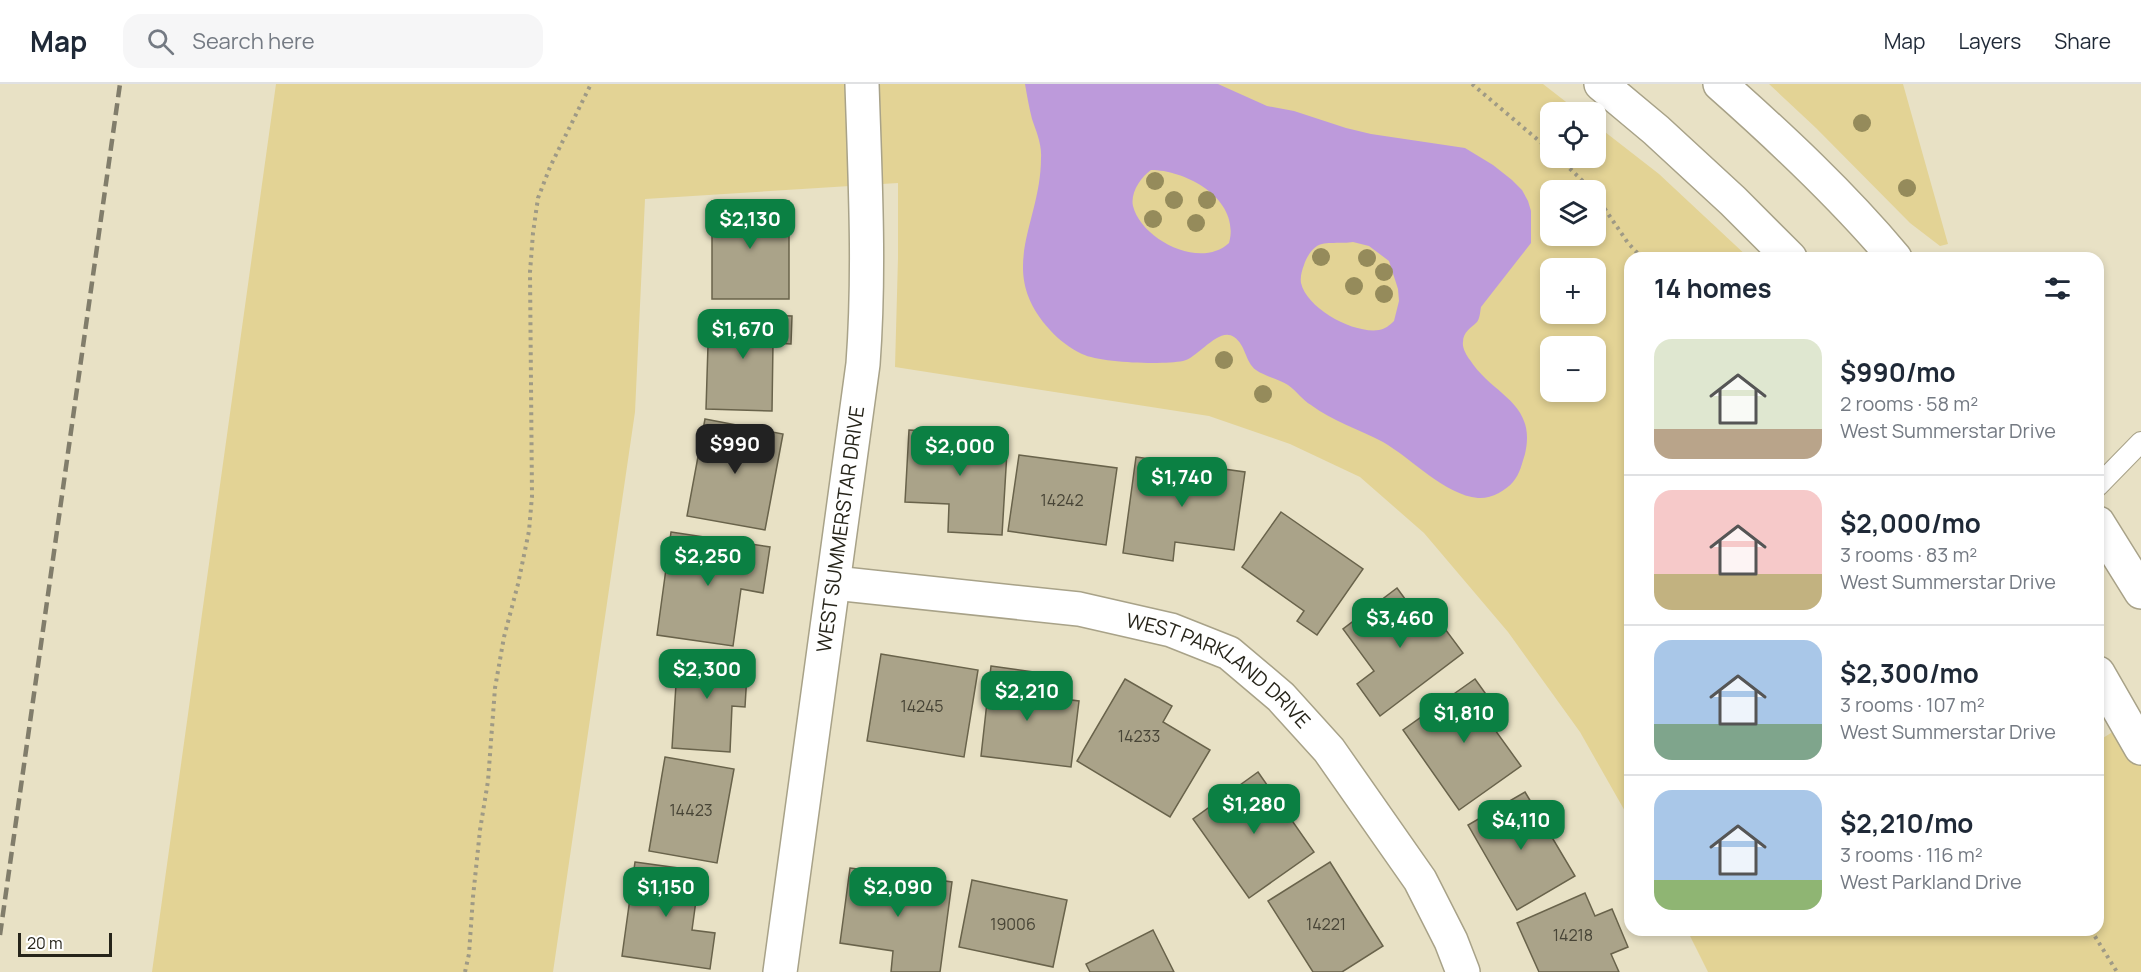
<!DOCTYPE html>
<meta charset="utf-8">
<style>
body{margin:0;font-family:Manrope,sans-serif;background:#f6f6f7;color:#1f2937;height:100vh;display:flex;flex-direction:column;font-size:22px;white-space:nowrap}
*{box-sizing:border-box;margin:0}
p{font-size:20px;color:#747a83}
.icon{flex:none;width:33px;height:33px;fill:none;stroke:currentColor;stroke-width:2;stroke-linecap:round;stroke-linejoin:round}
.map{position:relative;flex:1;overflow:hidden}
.details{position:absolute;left:1624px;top:168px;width:480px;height:684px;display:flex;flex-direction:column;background:#fff;border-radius:18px;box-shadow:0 3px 9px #0003}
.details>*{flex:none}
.tools{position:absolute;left:1540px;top:18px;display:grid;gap:12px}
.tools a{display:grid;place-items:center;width:66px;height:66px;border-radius:12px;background:#fff;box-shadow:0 3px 9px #0003;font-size:30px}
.scale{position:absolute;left:18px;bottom:15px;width:94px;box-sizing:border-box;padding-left:6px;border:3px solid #26241a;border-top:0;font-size:16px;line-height:21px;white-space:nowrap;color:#26241a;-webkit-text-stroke:4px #fff;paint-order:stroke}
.price{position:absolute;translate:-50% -51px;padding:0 14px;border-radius:12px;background:#0b8043;color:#fff;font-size:20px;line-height:39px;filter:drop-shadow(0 2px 3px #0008)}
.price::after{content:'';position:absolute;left:50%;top:36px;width:18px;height:14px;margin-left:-9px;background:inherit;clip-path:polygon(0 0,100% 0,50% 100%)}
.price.selected{background:#222;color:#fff}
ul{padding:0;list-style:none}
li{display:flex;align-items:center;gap:18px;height:150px;padding:0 30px}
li+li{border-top:2px solid #e0e1e3}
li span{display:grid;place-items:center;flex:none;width:168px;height:120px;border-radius:18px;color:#555}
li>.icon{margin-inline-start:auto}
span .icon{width:72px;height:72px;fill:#fffc;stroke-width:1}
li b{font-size:26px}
h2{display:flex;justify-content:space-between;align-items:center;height:72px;padding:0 30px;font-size:26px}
header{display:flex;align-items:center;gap:36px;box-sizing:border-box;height:84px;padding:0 30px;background:#fff;border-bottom:2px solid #e0e1e3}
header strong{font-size:28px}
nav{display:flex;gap:33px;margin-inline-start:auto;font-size:21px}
.search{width:420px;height:54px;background:#f6f6f7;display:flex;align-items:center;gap:15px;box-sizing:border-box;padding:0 21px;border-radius:18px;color:#747a83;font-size:22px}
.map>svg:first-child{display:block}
.green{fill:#e3d395;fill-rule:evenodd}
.water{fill:#bd9adb;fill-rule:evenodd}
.building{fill:#aaa389;stroke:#69634b;stroke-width:1.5}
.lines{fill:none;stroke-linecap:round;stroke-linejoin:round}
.service-casing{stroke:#a8a288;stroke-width:22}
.minor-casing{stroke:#a8a288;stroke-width:36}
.secondary-casing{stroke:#a8a288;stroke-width:36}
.path{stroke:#9f9a85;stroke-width:4;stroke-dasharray:3 4.5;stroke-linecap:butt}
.service{stroke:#fff;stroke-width:20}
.minor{stroke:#fff;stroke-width:33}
.secondary{stroke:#fff;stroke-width:33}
.rail{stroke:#817d6b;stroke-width:4.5;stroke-dasharray:12 6;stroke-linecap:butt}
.tree{fill:#958b5b}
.labels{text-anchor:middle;stroke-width:4.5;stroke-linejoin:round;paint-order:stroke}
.number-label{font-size:16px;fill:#474436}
.street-label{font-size:20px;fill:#26241a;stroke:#fff}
</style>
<header>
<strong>Map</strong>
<div class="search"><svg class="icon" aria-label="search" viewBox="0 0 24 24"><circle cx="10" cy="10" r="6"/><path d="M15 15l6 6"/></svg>Search here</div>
<nav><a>Map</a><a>Layers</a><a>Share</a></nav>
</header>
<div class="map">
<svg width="2141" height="888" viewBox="0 0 2141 888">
<rect width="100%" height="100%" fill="#e8e1c5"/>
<g class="green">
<path d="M276,0H1543L1579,28H1551V74H1596V41L1659,90L1749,174H1630V736L1580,648L1508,548L1424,449L1360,393L1290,360L1209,332L895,283L898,174V99L645,115L635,328L553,888H152ZM1551,106H1596V152H1551ZM1551,184H1596V230H1551ZM1551,262H1596V308H1551Z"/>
<path d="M1769,0H1903L1948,160L1940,162L1910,139L1816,44Z"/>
<path d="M2141,630V888H1708L1687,846H2098L2099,645L2103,654Z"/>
</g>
<path class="water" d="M1025,0H1218L1267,22L1294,27L1346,44L1371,50L1465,64L1493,81L1512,96L1522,106L1528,117L1531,127V159L1481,223C1480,228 1480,234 1477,238C1471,244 1463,248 1463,258C1462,263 1466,271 1470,276C1492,311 1537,318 1525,370C1522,379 1520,390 1513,398C1505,407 1491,415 1478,414C1445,411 1411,374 1383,358C1360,346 1331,336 1311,321C1302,316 1297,307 1288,301C1279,295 1264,292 1256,286C1245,278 1246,261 1234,253C1219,242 1198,274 1183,277C1162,281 1101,279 1082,270C1070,264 1059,256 1050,246C995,186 1041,140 1041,74C1042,60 1036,47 1032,35C1029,23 1027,12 1025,0ZM1151,86C1187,86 1241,116 1229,159C1200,186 1141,155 1133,122C1130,109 1141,93 1151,86ZM1353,158L1369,162L1389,177L1398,205L1399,217L1394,237C1390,241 1385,245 1379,246C1354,250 1307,225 1301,199C1300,193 1302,186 1304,181C1306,174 1311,166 1317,162C1324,157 1343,160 1353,158Z"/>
<g class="building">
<rect x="712" y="117" width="77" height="98"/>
<path d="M709,229L792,232L791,260L773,259L772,327L706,325Z"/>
<path d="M705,335L783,350L765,446L687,432Z"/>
<path d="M909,346L1008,351L1002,451L948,448L949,420L905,418Z"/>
<path d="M1019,371L1117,384L1106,461L1008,447Z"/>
<path d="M1136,373L1245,388L1234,466L1175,458L1173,477L1123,469Z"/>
<path d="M1281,428L1363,485L1317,551L1297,537L1304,527L1242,483Z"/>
<path d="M671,448L770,463L763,509L741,505L733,562L657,551Z"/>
<path d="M1397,504L1416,530L1428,522L1463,569L1380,632L1357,600L1374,587L1343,545Z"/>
<path d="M678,568L748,573L745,623L732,622L730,668L672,664Z"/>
<path d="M881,570L978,586L964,673L867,657Z"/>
<path d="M991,582L1033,588L1031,611L1079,617L1071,683L981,672Z"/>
<path d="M1125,595L1172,622L1163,638L1210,666L1170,733L1077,677Z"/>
<path d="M1475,595L1506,638L1495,646L1521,682L1459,726L1403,646Z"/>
<path d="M665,673L734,685L717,779L649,767Z"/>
<path d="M1258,688L1314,768L1249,814L1193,735Z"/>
<path d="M1525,708L1575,792L1517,826L1468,741Z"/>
<path d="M635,778L700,787L692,846L715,849L710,885L622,872Z"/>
<path d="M1330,778L1383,862L1342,888H1313L1268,817Z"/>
<path d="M850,784L952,798L940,888H891L893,867L840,859Z"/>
<path d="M972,796L1067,816L1053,883L959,863Z"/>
<path d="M1585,809L1595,832L1612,825L1628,863L1611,870L1619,888H1539L1517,839Z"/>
<path d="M1153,846L1174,888H1090L1086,880Z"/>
</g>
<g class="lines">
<g class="service-casing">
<path id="service" d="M2098,402L2141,358"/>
</g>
<g class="minor-casing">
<g id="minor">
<path id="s1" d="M834,499L1079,525L1171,546L1229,569L1281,613L1329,666L1420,796L1451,857L1463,888"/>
<path id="s2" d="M780,888L863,280C870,186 865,93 862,0"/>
</g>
</g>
<g class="secondary-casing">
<g id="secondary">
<path d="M1601,0L1656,46L1733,117L1790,174"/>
<path d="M1720,0C1781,54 1842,111 1895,174"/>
<path d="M2098,439L2141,508"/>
<path d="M2098,589L2141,664"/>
</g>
</g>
<g class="path">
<path d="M1472,0L1551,67"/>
<path d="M1559,74L1592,106"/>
<path d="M1596,112L1628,159L1642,174"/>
<path d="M2091,846L2117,888"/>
<path d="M465,888L469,870L473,813L480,746L488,697L495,604L504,553L518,500L529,447L532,412L530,188L533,149L538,114L550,83L591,0"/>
</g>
<use href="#service" class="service"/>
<use href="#minor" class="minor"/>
<use href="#secondary" class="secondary"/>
<path class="rail" d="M0,851L120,0"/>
</g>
<g class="tree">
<circle cx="1862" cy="39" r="9"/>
<circle cx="1155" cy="97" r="9"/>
<circle cx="1907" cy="104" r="9"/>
<circle cx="1174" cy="116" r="9"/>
<circle cx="1207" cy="116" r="9"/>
<circle cx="1153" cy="135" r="9"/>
<circle cx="1196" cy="139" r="9"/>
<circle cx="1321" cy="173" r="9"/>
<circle cx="1367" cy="174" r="9"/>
<circle cx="1384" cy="188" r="9"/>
<circle cx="1354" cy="202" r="9"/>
<circle cx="1384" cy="210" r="9"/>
<circle cx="1224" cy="276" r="9"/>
<circle cx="1263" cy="310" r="9"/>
</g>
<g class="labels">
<g class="number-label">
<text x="1062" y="422">14242</text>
<text x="922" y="628">14245</text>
<text x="1139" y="658">14233</text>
<text x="691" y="732">14423</text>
<text x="1013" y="846">19006</text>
<text x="1326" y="846">14221</text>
<text x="1573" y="857">14218</text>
</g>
<g class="street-label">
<text dy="7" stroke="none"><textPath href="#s2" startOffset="447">WEST SUMMERSTAR DRIVE</textPath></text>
<text dy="7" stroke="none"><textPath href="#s1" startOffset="402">WEST PARKLAND DRIVE</textPath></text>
</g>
</g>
</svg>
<div class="tools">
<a><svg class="icon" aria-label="locate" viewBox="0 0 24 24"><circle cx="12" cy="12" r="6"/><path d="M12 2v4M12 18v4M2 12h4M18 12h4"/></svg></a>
<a><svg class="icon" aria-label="layers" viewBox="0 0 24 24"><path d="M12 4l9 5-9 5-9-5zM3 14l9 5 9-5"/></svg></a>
<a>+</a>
<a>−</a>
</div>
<div class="scale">20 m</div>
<b class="price" style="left:750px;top:166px">$2,130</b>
<b class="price" style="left:743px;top:276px">$1,670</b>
<b class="price selected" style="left:735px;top:391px">$990</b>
<b class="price" style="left:960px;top:393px">$2,000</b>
<b class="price" style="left:1182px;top:424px">$1,740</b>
<b class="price" style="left:708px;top:503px">$2,250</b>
<b class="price" style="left:1400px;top:565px">$3,460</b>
<b class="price" style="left:707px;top:616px">$2,300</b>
<b class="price" style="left:1027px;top:638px">$2,210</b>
<b class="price" style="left:1464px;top:660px">$1,810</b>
<b class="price" style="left:1254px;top:751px">$1,280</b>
<b class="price" style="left:1521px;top:767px">$4,110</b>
<b class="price" style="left:666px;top:834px">$1,150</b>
<b class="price" style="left:898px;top:834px">$2,090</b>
<section class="details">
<h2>14 homes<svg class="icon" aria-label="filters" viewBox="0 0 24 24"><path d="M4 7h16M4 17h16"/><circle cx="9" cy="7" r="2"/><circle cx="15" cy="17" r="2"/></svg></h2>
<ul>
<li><span style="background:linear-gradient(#dfe7d0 75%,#b9a48a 0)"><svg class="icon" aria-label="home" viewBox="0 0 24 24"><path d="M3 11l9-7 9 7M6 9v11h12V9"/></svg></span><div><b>$990/mo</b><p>2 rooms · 58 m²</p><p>West Summerstar Drive</p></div></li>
<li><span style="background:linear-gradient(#f6c9c9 70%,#c2b280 0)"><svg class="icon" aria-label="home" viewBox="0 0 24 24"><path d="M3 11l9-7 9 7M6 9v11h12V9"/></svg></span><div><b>$2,000/mo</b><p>3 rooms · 83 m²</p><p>West Summerstar Drive</p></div></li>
<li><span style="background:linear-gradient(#a9c7e8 70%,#7fa58c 0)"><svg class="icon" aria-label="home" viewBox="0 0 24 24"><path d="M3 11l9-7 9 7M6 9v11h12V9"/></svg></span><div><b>$2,300/mo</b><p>3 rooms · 107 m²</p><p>West Summerstar Drive</p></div></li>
<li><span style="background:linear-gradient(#a9c7e8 75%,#8fb573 0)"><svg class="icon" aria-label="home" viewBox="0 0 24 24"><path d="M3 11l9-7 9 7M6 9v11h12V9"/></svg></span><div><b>$2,210/mo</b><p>3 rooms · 116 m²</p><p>West Parkland Drive</p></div></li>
</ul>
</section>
</div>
